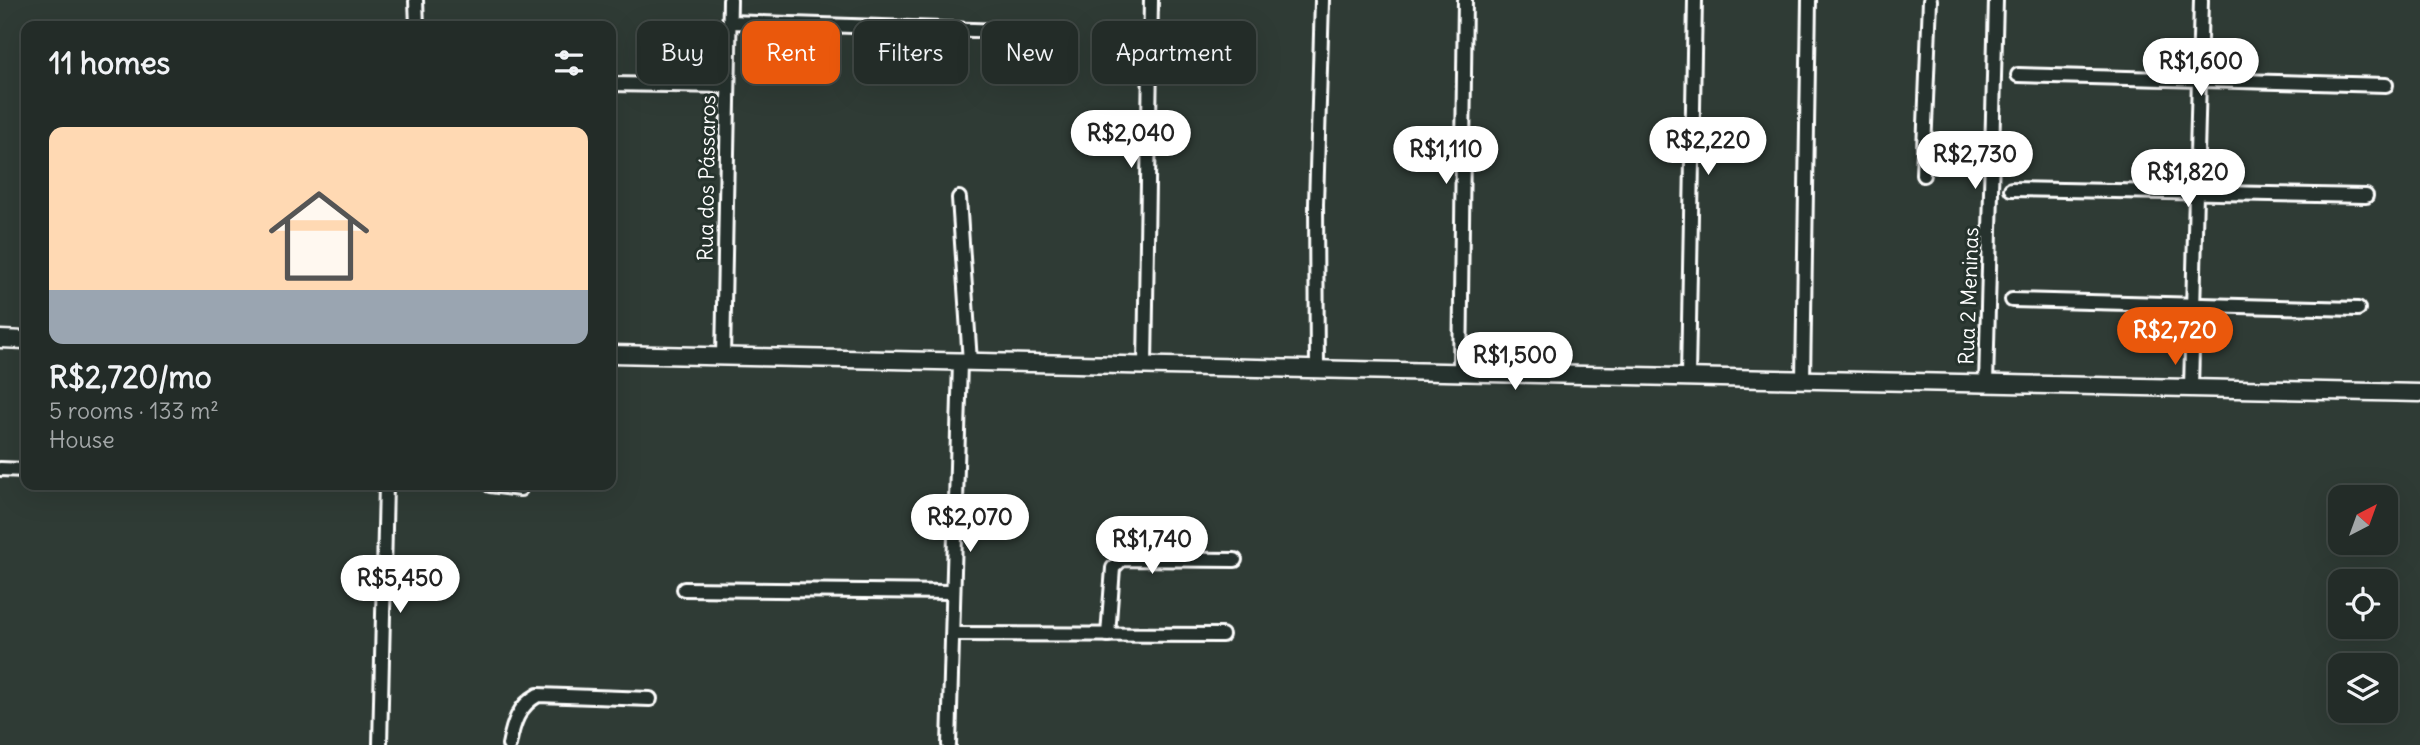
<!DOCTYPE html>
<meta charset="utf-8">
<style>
body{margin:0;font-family:Delius,sans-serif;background:#2b3430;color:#f1f3f6;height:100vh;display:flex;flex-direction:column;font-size:26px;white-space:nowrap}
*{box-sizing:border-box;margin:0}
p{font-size:23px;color:#a3a7a8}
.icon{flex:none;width:38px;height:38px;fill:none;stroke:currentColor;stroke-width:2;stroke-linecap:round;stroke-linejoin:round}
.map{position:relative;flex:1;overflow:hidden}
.panel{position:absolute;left:21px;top:21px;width:595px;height:469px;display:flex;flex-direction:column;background:#232c28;border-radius:14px;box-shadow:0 7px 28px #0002,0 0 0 2px #404845}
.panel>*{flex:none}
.banner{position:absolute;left:637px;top:21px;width:665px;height:63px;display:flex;gap:14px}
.needle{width:46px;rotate:41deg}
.buttons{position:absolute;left:2328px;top:485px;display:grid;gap:14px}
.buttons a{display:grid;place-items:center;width:70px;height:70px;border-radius:14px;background:#232c28;box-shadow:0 7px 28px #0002,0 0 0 2px #404845;font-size:35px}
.price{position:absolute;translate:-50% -60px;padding:0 16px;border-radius:24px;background:#fff;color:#222;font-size:23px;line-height:46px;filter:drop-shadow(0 2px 4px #0008)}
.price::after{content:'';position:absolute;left:50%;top:42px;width:21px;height:16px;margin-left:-10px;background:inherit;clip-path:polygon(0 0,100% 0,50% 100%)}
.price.active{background:#ea580c;color:#fff}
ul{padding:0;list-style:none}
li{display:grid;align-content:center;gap:14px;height:371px;padding:0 28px}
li+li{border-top:2px solid #404845}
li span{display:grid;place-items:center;height:217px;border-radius:14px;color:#555}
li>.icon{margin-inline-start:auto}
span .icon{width:126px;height:126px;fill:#fffc;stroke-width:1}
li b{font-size:30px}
h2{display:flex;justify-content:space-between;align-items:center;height:84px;padding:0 28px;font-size:30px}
.pill{padding:0 24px;border-radius:14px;background:#232c28;box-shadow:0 7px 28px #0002,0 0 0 2px #404845;font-size:24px;line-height:63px}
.pill.active{background:#ea580c;color:#fff}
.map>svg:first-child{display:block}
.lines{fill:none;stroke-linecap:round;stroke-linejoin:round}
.minor-casing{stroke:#fff;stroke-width:18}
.major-casing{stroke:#fff;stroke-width:21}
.minor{stroke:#26332d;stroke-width:12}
.major{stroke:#26332d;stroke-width:16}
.labels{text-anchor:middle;stroke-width:6;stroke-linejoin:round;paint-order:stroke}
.street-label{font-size:21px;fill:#fff;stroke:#26332d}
</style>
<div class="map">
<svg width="2420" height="745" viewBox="0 0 2420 745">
<rect width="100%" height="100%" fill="#2f3b35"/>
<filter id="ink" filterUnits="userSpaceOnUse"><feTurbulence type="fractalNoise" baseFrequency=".0143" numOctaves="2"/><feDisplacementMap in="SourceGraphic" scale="14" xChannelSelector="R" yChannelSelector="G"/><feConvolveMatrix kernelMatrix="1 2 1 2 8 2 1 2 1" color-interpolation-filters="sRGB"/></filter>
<g filter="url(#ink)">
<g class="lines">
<g class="minor-casing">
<g id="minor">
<path d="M416,0L417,26"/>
<path d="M730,22L1060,33"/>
<path d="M2018,75L2386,85"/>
<path d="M611,84L727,86"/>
<path d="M1923,175L1930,0"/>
<path d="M2011,189L2366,196"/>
<path d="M959,198L970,362"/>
<path d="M2012,300L2358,309"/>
<path d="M723,357L730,0"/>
<path d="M1145,365L1151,0"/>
<path d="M1317,370L1316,204L1322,0"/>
<path d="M1460,373L1465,0"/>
<path d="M1688,377L1695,0"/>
<path d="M1803,380L1809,0"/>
<path d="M1986,384L1996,0"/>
<path d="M2191,388L2201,0"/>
<path d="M0,469L26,470"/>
<path d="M490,485L520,489"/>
<path d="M684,589L952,592"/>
<path d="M953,634L1222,635"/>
<path d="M1108,635L1113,568L1122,559L1235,560"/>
<path d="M380,745L386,485"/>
<path d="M509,745C513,724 518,706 538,695L650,699"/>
<path d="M949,745L960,362"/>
</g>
</g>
<g class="major-casing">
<g id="major">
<path d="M0,339L26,340"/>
<path d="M611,354L2420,393"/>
</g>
</g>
<use href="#minor" class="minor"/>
<use href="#major" class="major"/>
</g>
</g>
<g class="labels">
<g class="street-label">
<text transform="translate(707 178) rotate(-89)" y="7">Rua dos Pássaros</text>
<text transform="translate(1969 296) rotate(-88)" y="7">Rua 2 Meninas</text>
</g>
</g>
</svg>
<div class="buttons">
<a><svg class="needle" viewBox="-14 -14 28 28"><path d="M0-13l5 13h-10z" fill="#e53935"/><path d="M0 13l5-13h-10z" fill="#a3a7a8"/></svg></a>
<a><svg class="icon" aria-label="locate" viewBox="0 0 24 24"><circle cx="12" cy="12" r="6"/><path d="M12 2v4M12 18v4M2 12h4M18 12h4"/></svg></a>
<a><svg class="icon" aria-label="layers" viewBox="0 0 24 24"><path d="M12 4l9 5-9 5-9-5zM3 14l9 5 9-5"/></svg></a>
</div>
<b class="price" style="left:2201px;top:98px">R$1,600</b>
<b class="price" style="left:1131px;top:170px">R$2,040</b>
<b class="price" style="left:1708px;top:177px">R$2,220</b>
<b class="price" style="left:1446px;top:186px">R$1,110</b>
<b class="price" style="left:1975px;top:191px">R$2,730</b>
<b class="price" style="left:2188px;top:209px">R$1,820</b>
<b class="price active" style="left:2175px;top:367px">R$2,720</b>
<b class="price" style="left:1515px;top:392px">R$1,500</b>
<b class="price" style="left:970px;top:554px">R$2,070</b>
<b class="price" style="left:1152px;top:576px">R$1,740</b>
<b class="price" style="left:400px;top:615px">R$5,450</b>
<div class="banner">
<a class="pill">Buy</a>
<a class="pill active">Rent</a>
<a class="pill">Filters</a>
<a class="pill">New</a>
<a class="pill">Apartment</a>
</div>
<section class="panel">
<h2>11 homes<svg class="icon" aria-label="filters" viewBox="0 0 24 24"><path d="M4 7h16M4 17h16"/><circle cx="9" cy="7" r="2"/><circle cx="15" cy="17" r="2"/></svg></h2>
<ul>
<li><span style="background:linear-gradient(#ffd9b3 75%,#9aa5b1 0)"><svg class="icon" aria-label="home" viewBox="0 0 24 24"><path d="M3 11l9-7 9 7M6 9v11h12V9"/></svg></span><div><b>R$2,720/mo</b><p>5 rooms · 133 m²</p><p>House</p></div></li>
</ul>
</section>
</div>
